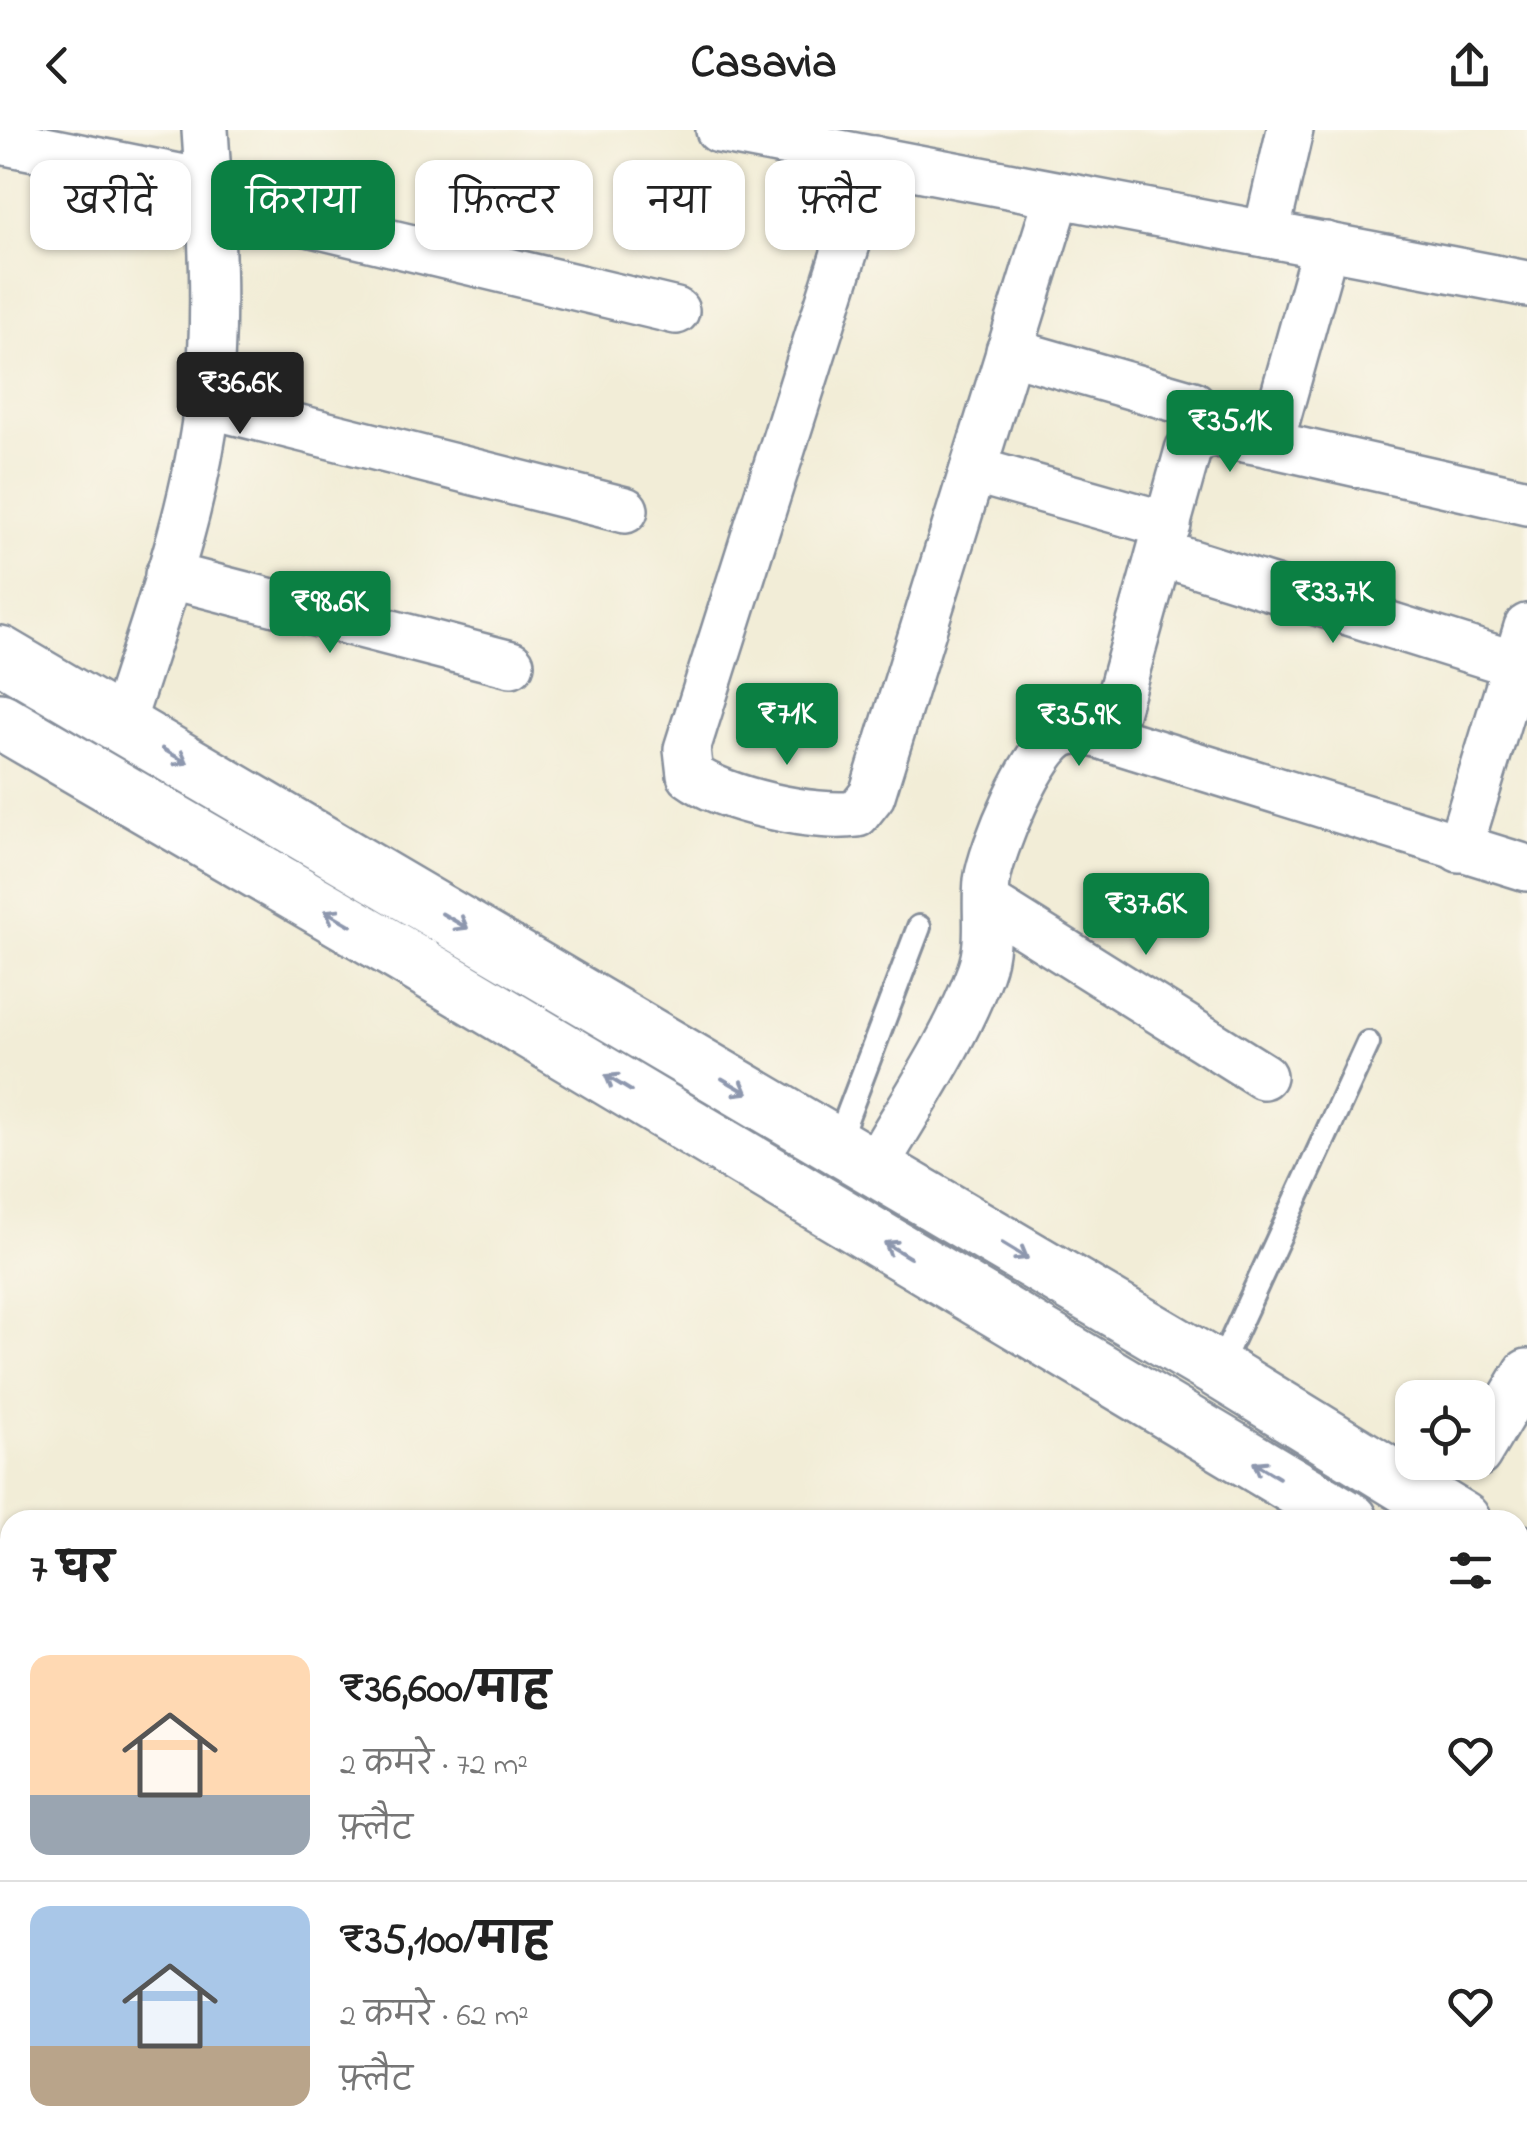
<!DOCTYPE html>
<html lang="hi">
<meta charset="utf-8">
<style>
body{margin:0;font-family:"Indie Flower","Playpen Sans Deva",sans-serif;background:#f2f2f2;color:#222;height:100vh;display:flex;flex-direction:column;font-size:38px;white-space:nowrap}
*{box-sizing:border-box;margin:0}
p{font-size:32px;color:#767676}
.icon{flex:none;width:55px;height:55px;fill:none;stroke:currentColor;stroke-width:2;stroke-linecap:round;stroke-linejoin:round}
.map{position:relative;flex:1;overflow:hidden}
.side{position:absolute;left:0px;top:1380px;width:1528px;height:642px;display:flex;flex-direction:column;background:#fff;border-radius:30px 30px 0 0;box-shadow:0 2px 8px #0004}
.side>*{flex:none}
.hud{position:absolute;left:30px;top:30px;width:1000px;height:90px;display:flex;gap:20px}
.fabs{position:absolute;left:1395px;top:1250px;display:grid;gap:20px}
.fabs a{display:grid;place-items:center;width:100px;height:100px;border-radius:20px;background:#fff;box-shadow:0 2px 8px #0004;font-size:50px}
.price{position:absolute;translate:-50% -85px;padding:0 22px;border-radius:10px;background:#0b8043;color:#fff;font-size:32px;line-height:65px;filter:drop-shadow(0 2px 5px #0008)}
.price::after{content:'';position:absolute;left:50%;top:60px;width:30px;height:22px;margin-left:-15px;background:inherit;clip-path:polygon(0 0,100% 0,50% 100%)}
.price.current{background:#222;color:#fff}
ul{padding:0;list-style:none}
li{display:flex;align-items:center;gap:30px;height:250px;padding:0 30px}
li+li{border-top:2px solid #e0e0e0}
li span{display:grid;place-items:center;flex:none;width:280px;height:200px;border-radius:20px;color:#555}
li>.icon{margin-inline-start:auto}
span .icon{width:120px;height:120px;fill:#fffc;stroke-width:1}
li b{font-size:42px}
h2{display:flex;justify-content:space-between;align-items:center;height:120px;padding:0 30px;font-size:42px}
.chip{padding:0 35px;border-radius:20px;background:#fff;box-shadow:0 2px 8px #0004;font-size:35px;line-height:90px}
.chip.current{background:#0b8043;color:#fff}
header{display:flex;justify-content:space-between;align-items:center;height:130px;padding:0 30px;background:#fff;font-size:45px;font-weight:800}
.map>svg:first-child{display:block}
.lines{fill:none;stroke-linecap:round;stroke-linejoin:round}
.lane-casing{stroke:#868e9a;stroke-width:28}
.street-casing{stroke:#868e9a;stroke-width:50}
.primary-casing{stroke:#868e9a;stroke-width:60}
.lane{stroke:#fff;stroke-width:22}
.street{stroke:#fff;stroke-width:45}
.primary{stroke:#fff;stroke-width:55}
.oneway{stroke:#8d97ae}
</style>
<header><svg class="icon" aria-label="back" viewBox="0 0 24 24"><path d="M15 5l-7 7 7 7"/></svg>Casavia<svg class="icon" aria-label="share" viewBox="0 0 24 24"><path d="M12 15V3M7 8l5-5 5 5M5 13v7h14v-7"/></svg></header>
<div class="map">
<svg width="1527" height="2022" viewBox="0 0 1527 2022">
<rect width="100%" height="100%" fill="#fbf7ec"/>
<filter id="ink" filterUnits="userSpaceOnUse"><feTurbulence type="fractalNoise" baseFrequency=".01" numOctaves="2"/><feDisplacementMap in="SourceGraphic" scale="20" xChannelSelector="R" yChannelSelector="G"/><feConvolveMatrix kernelMatrix="1 2 1 2 8 2 1 2 1" color-interpolation-filters="sRGB"/></filter>
<filter id="wash" filterUnits="userSpaceOnUse"><feTurbulence type="fractalNoise" baseFrequency=".0048" numOctaves="4" result="noise"/><feDisplacementMap in="SourceGraphic" scale="40" xChannelSelector="R" yChannelSelector="G"/><feGaussianBlur stdDeviation="2.25" result="paint"/><feColorMatrix in="noise" values="0 0 0 0 0 0 0 0 0 0 0 0 0 0 0 0 0 1.4 0 .05"/><feComposite in="paint" operator="in"/></filter>
<g filter="url(#wash)">
<rect width="100%" height="100%" fill="#f2edd7"/>
</g>
<g filter="url(#ink)">
<g class="lines">
<g class="lane-casing">
<g id="lane">
<path d="M836,1016L919,797"/>
<path d="M1218,1240L1368,913"/>
</g>
</g>
<g class="street-casing">
<g id="street">
<path d="M719,0L1527,154"/>
<path d="M0,11L209,53"/>
<path d="M874,29L687,619L690,645C724,670 815,690 857,684L872,665L1058,65"/>
<path d="M211,70L676,181"/>
<path d="M1266,104L1290,0"/>
<path d="M1009,221L1193,274"/>
<path d="M208,275L625,380"/>
<path d="M1270,314L1326,115"/>
<path d="M973,340L1168,395"/>
<path d="M1160,423L1527,538"/>
<path d="M168,445L511,534"/>
<path d="M121,595C154,491 194,385 207,276C218,185 211,91 205,0"/>
<path d="M1108,608L1188,320L1199,307L1217,304L1270,314L1527,372"/>
<path d="M1459,719L1527,497"/>
<path d="M989,774L1263,946"/>
<path d="M874,1038C911,974 955,911 980,842C991,812 984,781 987,751C991,720 1034,615 1063,604C1079,597 1093,604 1108,608L1527,738"/>
<path d="M1478,1324L1527,1242"/>
<path d="M0,1915L10,1919"/>
<path d="M306,2012L337,2022"/>
<path d="M1488,2022L1499,2012"/>
</g>
</g>
<g class="primary-casing">
<g id="primary">
<path d="M0,524L1218,1240L1462,1390"/>
<path d="M0,591L404,826L1350,1390"/>
<path d="M1518,1422L1527,1428"/>
<path d="M1518,1490L1527,1496"/>
</g>
</g>
<use href="#lane" class="lane"/>
<use href="#street" class="street"/>
<use href="#primary" class="primary"/>
</g>
<defs><path id="oneway-shaft" d="M-6 0H5M1.5-3L5.5 0L1.5 3" fill="none" stroke-width="1.6" stroke-linecap="round" stroke-linejoin="round" transform="scale(2.5)"/></defs>
<g class="oneway">
<use href="#oneway-shaft" transform="translate(175 626) rotate(30)"/>
<use href="#oneway-shaft" transform="translate(338 788) rotate(-150)"/>
<use href="#oneway-shaft" transform="translate(455 791) rotate(30)"/>
<use href="#oneway-shaft" transform="translate(618 953) rotate(-149)"/>
<use href="#oneway-shaft" transform="translate(735 956) rotate(30)"/>
<use href="#oneway-shaft" transform="translate(897 1120) rotate(-149)"/>
<use href="#oneway-shaft" transform="translate(1015 1121) rotate(31)"/>
<use href="#oneway-shaft" transform="translate(1266 1340) rotate(-149)"/>
</g>
</g>
</svg>
<div class="fabs">
<a><svg class="icon" aria-label="locate" viewBox="0 0 24 24"><circle cx="12" cy="12" r="6"/><path d="M12 2v4M12 18v4M2 12h4M18 12h4"/></svg></a>
</div>
<b class="price current" style="left:240px;top:307px">₹36.6K</b>
<b class="price" style="left:1230px;top:345px">₹35.1K</b>
<b class="price" style="left:1333px;top:516px">₹33.7K</b>
<b class="price" style="left:330px;top:526px">₹98.6K</b>
<b class="price" style="left:787px;top:638px">₹71K</b>
<b class="price" style="left:1079px;top:639px">₹35.9K</b>
<b class="price" style="left:1146px;top:828px">₹37.6K</b>
<div class="hud">
<a class="chip">खरीदें</a>
<a class="chip current">किराया</a>
<a class="chip">फ़िल्टर</a>
<a class="chip">नया</a>
<a class="chip">फ़्लैट</a>
</div>
<section class="side">
<h2>7 घर<svg class="icon" aria-label="filters" viewBox="0 0 24 24"><path d="M4 7h16M4 17h16"/><circle cx="9" cy="7" r="2"/><circle cx="15" cy="17" r="2"/></svg></h2>
<ul>
<li><span style="background:linear-gradient(#ffd9b3 70%,#9aa5b1 0)"><svg class="icon" aria-label="home" viewBox="0 0 24 24"><path d="M3 11l9-7 9 7M6 9v11h12V9"/></svg></span><div><b>₹36,600/माह</b><p>2 कमरे · 72 m²</p><p>फ़्लैट</p></div><svg class="icon" aria-label="heart" viewBox="0 0 24 24"><path d="M12 20l-8-8c-3-5 5-10 8-4 3-6 11-1 8 4z"/></svg></li>
<li><span style="background:linear-gradient(#a9c7e8 70%,#b9a48a 0)"><svg class="icon" aria-label="home" viewBox="0 0 24 24"><path d="M3 11l9-7 9 7M6 9v11h12V9"/></svg></span><div><b>₹35,100/माह</b><p>2 कमरे · 62 m²</p><p>फ़्लैट</p></div><svg class="icon" aria-label="heart" viewBox="0 0 24 24"><path d="M12 20l-8-8c-3-5 5-10 8-4 3-6 11-1 8 4z"/></svg></li>
</ul>
</section>
</div>
